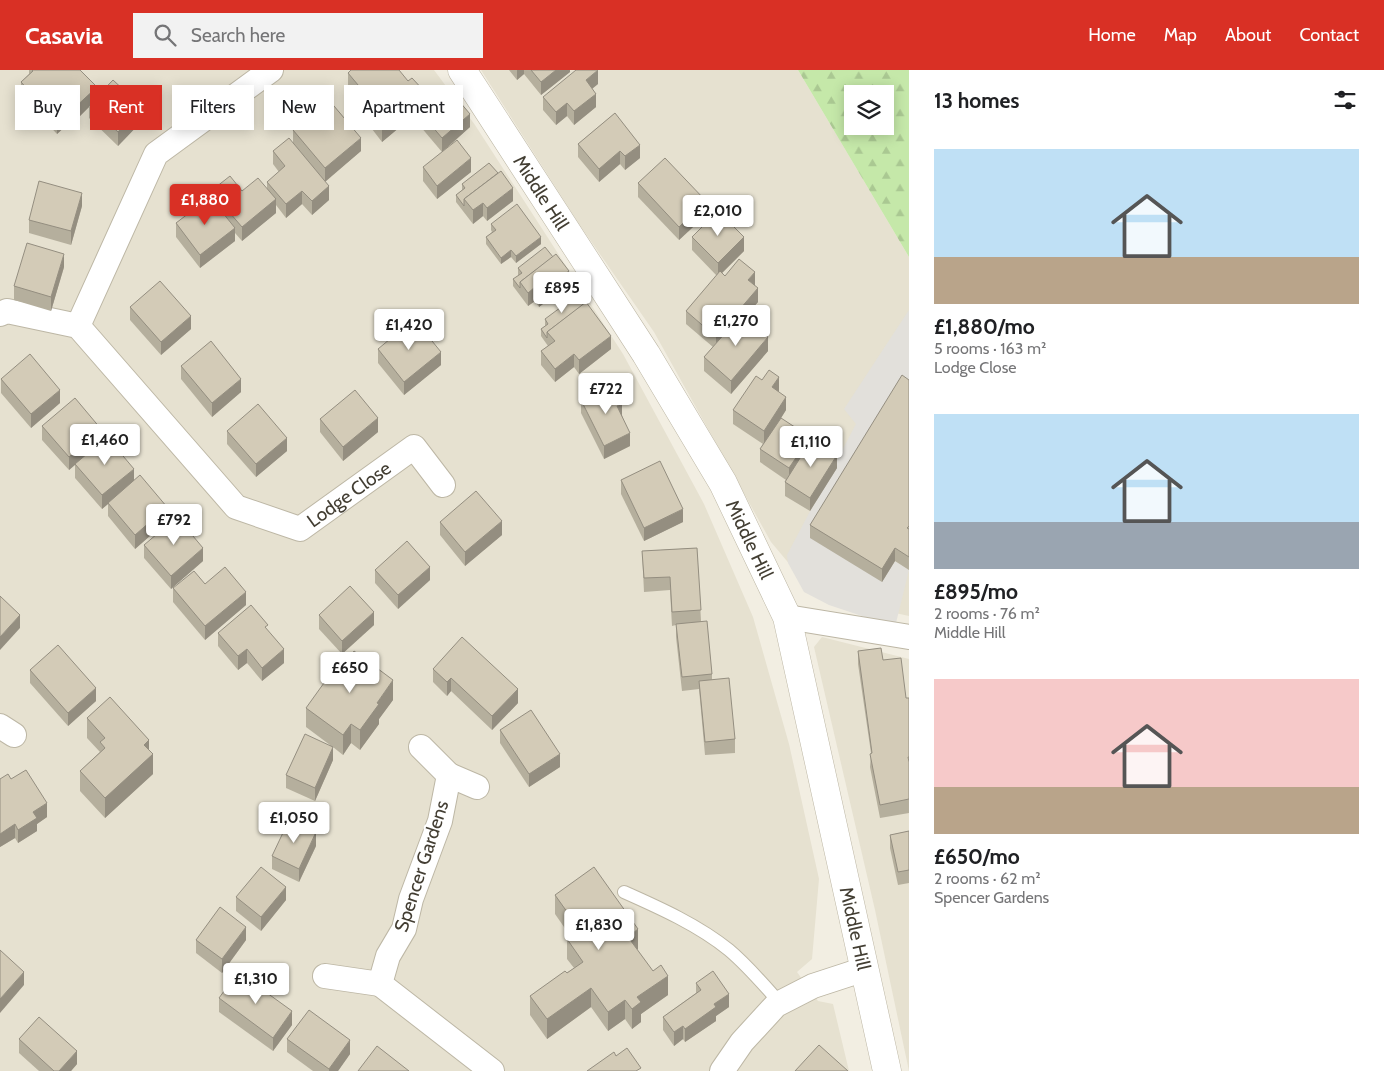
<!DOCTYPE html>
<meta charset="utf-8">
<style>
body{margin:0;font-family:Cabin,sans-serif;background:#f2f2f2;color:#202124;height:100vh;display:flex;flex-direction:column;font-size:19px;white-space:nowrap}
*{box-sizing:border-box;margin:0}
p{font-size:16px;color:#757577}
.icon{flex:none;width:28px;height:28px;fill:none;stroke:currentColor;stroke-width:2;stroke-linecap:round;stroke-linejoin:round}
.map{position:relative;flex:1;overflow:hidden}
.sheet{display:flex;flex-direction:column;background:#fff;width:475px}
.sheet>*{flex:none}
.banner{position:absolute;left:15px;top:15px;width:475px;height:45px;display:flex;gap:10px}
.controls{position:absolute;left:844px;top:15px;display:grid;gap:10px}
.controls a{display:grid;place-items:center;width:50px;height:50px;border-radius:0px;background:#fff;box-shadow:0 2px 12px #0003;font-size:25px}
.price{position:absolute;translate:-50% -42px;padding:0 11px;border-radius:5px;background:#fff;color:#222;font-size:16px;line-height:32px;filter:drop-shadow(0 1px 2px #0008)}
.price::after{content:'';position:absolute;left:50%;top:30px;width:15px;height:11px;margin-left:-8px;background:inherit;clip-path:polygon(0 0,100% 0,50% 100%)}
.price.active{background:#d93025;color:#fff}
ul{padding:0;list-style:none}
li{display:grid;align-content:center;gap:10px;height:265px;padding:0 25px}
li span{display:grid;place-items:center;height:155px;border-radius:0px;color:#555}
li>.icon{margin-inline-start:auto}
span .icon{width:90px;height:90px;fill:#fffc;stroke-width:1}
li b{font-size:21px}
h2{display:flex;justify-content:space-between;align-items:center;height:60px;padding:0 25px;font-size:21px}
.pill{padding:0 18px;border-radius:0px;background:#fff;box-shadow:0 2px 12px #0003;font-size:18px;line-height:45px}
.pill.active{background:#d93025;color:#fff}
header{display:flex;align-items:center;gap:30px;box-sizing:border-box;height:70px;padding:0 25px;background:#d93025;color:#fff}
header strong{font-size:24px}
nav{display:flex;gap:28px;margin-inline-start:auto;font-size:18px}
.search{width:350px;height:45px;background:#f2f2f2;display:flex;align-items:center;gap:12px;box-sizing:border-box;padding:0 18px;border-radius:0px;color:#757577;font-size:19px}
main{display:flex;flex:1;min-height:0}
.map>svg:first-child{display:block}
.residential{fill:#e6e1d0}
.forest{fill:url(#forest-firs);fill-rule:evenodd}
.parking{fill:#e2e0db}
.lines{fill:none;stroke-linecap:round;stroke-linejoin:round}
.service-casing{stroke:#bdb7a5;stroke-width:14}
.minor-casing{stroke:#bdb7a5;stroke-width:26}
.tertiary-casing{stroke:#bdb7a5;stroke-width:29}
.service{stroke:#fff;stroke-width:12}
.minor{stroke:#fff;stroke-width:24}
.tertiary{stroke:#fff;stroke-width:28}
.wall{fill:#b5af9d}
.shaded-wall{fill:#948e80}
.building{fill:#d3cbb7;stroke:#948e80}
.labels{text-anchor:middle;stroke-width:4;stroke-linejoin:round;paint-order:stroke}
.street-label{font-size:19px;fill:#433e33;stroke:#fff}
</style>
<header>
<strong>Casavia</strong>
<div class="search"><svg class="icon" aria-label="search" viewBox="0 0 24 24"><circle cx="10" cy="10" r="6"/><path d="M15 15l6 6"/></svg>Search here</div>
<nav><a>Home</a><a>Map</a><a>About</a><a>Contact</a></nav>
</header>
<main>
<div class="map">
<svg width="909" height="1001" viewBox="0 0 909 1001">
<defs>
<pattern id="forest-firs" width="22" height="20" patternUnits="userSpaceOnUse" patternTransform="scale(1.25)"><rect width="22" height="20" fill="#c5e8a9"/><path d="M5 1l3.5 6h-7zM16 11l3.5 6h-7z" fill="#aac892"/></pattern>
</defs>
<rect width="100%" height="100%" fill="#f2eee2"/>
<g class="residential">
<path d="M0,0H434L475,55L623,284L704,434L753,547L789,674L819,809L812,889L797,902L818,931L833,934L849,1001H0Z"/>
<path d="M481,0H798L909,187V546L859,535L807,515L771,472L654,262L579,154Z"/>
<path d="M822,567L909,589V1001L875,840L814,577Z"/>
</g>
<path class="forest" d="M798,0H909V187ZM852,24H885V56H852Z"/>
<path class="parking" d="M909,240V323L882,512L895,491L909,500L895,557L829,535L804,522L788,493L787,485L856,354L844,339Z"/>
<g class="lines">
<g class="service-casing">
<path id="service" d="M624,822C660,838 698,855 729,880C748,896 764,915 780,933"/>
</g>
<g class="minor-casing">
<g id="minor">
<path id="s1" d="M0,244L7,241L78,256L236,437L300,459L414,377L443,415"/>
<path d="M78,256L156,84L271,0"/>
<path d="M787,547L909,567"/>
<path d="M0,656L14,665"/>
<path d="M421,677L449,705L440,751L411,829L404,859L388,886L380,914L492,1001"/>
<path d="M449,705L477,717"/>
<path d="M325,906L380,914"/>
<path d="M722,1001L742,972L776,935L813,916L865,899"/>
</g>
</g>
<g class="tertiary-casing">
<g id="tertiary">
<path id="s2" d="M462,0L646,284L723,413L787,547L887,1001"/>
</g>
</g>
<use href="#service" class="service"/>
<use href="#minor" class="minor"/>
<use href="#tertiary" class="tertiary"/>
</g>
<g class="wall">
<path d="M29,0H80L97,27L142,51L118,76L89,48V37L71,55L69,53L57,64L21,26V12L29,4Z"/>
<path d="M509,0H570V2L541,25L524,4L517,10Z"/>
<path d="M348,3L425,36L382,72L372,59V45L348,16Z"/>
<path d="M598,14L592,18L596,37L574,55L567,46L556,55L543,40V27Z"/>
<path d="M420,42L470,57L442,82L420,56Z"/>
<path d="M615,43L640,88L625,100L620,94L599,112L578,87V74Z"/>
<path d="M295,46L361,81L325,111L329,130L312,145L302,134L286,148L276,135V143L242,171L235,163V171L200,198L176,167V153L211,128V121L267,119V112L279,102L273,94V81L293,73V60L295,59Z"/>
<path d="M423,97L471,102L437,129L423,111Z"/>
<path d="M638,113L706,145L679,170L638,127Z"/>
<path d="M462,114L513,131L487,151L483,146L473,154L456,132V125L462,120Z"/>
<path d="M82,136L71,175L29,163V150Z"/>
<path d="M491,154L541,174L516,193L511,187L501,194L486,174V167L492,162L491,160Z"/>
<path d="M692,167L744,181L722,203L725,206L755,215L758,232L745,247L768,281L731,324L704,301V287L713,277L686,254V241L717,206L692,180Z"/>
<path d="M64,197L51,241L14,230V216Z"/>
<path d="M518,198L569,214L539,237L535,231L528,236L513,216V209L518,206Z"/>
<path d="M130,237L191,259L161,285L130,250Z"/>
<path d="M545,249L611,279L579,304L574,297L555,312L541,295V281L548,276L541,266V259L545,256Z"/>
<path d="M378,279L441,295L404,325L378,293Z"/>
<path d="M181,296L241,322L212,347L181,309Z"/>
<path d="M1,309L60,333L31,358L1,323Z"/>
<path d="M909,310V500L895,491L882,512L810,468V455Z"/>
<path d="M779,321L778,322L786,340L781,348L810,373L837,398L810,441L785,426V412L786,410L760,392V379L763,374L733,354V340Z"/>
<path d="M581,330L622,345L630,376L604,389L581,343Z"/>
<path d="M320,349L378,362L343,391L320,362Z"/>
<path d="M42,356L101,372L167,451L135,479L108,446V434L102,439L75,408V395L69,400L42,370Z"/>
<path d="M227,361L287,381L256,407L227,374Z"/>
<path d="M621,410L683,452L644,471L621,424Z"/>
<path d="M440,452L502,465L465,496L440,465Z"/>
<path d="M144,475L203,491L171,519L144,488Z"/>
<path d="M697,478L701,551L712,604V610L735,669V683L705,685L699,619L682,621L676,567V555L672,556L670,520L644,522L642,481Z"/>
<path d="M375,500L430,510L398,539L375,513Z"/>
<path d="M205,514L246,535L205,570L173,532V518Z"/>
<path d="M319,545L374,555L342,584L319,559Z"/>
<path d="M268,561L284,593L262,611L247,593L238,600L218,576V563Z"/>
<path d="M858,581L883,590L906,628H909V743L880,748L870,697L871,683L858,594Z"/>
<path d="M433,599L518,633L492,660L451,621L447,626L433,612Z"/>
<path d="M30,600L96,631L68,656L30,613Z"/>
<path d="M393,630L379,649V654L360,680L351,673L343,685L333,677V690L315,731L286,718V705L330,675L306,657V638Z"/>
<path d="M87,648L149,680L153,704L105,748L80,721V701L100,682L87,668Z"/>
<path d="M500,660L560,697L529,717L500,673Z"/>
<path d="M0,709H11L47,747L37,754V761L18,773L15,768L0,777Z"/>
<path d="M909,761V813L898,815L890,778V765Z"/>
<path d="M316,776L299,812L272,799V786Z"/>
<path d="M555,825L638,879L637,880L668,925L641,944V952L632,959L625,949L608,961L591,937L547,969L530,945V926L574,898L567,889V869L571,867L555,844Z"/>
<path d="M236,827L286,830L261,861L236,841Z"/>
<path d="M196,870H246L222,903L196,883Z"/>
<path d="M696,913L729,937L716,946V951L685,972L683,969L674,976L663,960V947L696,923Z"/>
<path d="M219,928L292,955L273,981L219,942Z"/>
<path d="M19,969L77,994L71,1001H39L19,983Z"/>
<path d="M287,969L350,984L338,1001H313L287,982Z"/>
</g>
<g class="shaded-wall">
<path d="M517,0H524V4L517,10Z"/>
<path d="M556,0H570V2L541,25V12Z"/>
<path d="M598,0V14L586,24V10Z"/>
<path d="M97,17V30L89,35V37L71,55V41Z"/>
<path d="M425,22V36L382,72V58Z"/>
<path d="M596,24V37L574,55V41Z"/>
<path d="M567,33V46L556,55V42Z"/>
<path d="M142,37V51L118,76V62Z"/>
<path d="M69,39V53L57,64V51Z"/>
<path d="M470,44V57L442,82V68Z"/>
<path d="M361,68V81L325,112V98Z"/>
<path d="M640,75V88L625,100V86Z"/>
<path d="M620,81V94L599,112V99Z"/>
<path d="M471,88V102L437,129V116Z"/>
<path d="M329,116V130L312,145V131Z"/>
<path d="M513,118V131L487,151V138Z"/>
<path d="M302,121V134L286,148V134Z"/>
<path d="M82,123V136L71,175V161Z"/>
<path d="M276,129V143L242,171V157Z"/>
<path d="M706,131V145L679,170V157Z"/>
<path d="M483,133V146L473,154V140Z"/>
<path d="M235,158V171L200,198V185Z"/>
<path d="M541,167V174L516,193V186Z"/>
<path d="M744,167V181L718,207V193Z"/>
<path d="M511,180V187L501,194V188Z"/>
<path d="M64,184V197L51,241V227Z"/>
<path d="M569,201V214L539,237V223Z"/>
<path d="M755,202V216L748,210Z"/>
<path d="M535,217V231L528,236V223Z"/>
<path d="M758,218V232L716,280V267Z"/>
<path d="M191,246V259L161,285V272Z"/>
<path d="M611,266V279L579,304V290Z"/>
<path d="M768,267V281L731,324V311Z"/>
<path d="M441,282V295L404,325V312Z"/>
<path d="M574,284V297L555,312V299Z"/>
<path d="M779,307V321L772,331V317Z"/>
<path d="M241,309V322L212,347V333Z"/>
<path d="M60,320V333L31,358V344Z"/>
<path d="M786,327V340L764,375V361Z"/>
<path d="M622,335V348L617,336Z"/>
<path d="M378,348V362L343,391V377Z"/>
<path d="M101,359V372L69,400V387Z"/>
<path d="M630,363V376L604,389V376Z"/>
<path d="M810,367V380L789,412V398Z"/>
<path d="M287,368V381L256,407V394Z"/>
<path d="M837,385V398L810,441V428Z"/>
<path d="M134,399V412L102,439V425Z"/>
<path d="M167,437V451L135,479V465Z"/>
<path d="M683,439V452L644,471V458Z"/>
<path d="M502,451V465L465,496V482Z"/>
<path d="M203,478V491L171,519V506Z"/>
<path d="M895,478V491L882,512V499Z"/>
<path d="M430,497V510L398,539V525Z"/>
<path d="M246,522V535L205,570V556Z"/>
<path d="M374,542V555L342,584V571Z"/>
<path d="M20,545V558L0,580V567Z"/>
<path d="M247,579V593L238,600V586Z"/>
<path d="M284,579V593L262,611V598Z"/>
<path d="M451,608V621L447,626V612Z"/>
<path d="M393,610V630L379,649V654L360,680V660L377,633Z"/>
<path d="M96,618V631L68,656V643Z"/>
<path d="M518,619V633L492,660V646Z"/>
<path d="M351,654V673L343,685V665Z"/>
<path d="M149,670V687L153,684V704L105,748V728L144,675Z"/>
<path d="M333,677V690L315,731V718Z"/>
<path d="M560,684V697L529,717V704Z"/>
<path d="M47,733V747L37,754V761L18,773V760L33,742Z"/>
<path d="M15,754V768L0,777V764Z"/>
<path d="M316,762V776L299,812V799Z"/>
<path d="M286,817V830L261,861V847Z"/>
<path d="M246,857V870L222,903V889Z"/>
<path d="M638,859V879L628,886V867Z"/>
<path d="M24,902V915L0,943V929Z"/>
<path d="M668,906V925L641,944V952L632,959V939L637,927Z"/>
<path d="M591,918V937L547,969V949Z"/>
<path d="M729,924V937L716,946V951L685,972V959L714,934Z"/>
<path d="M625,930V949L608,961V942Z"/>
<path d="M292,941V955L273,981V968Z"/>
<path d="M683,956V969L674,976V962Z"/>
<path d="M350,970V984L338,1001H329V999Z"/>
<path d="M77,981V994L71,1001H59Z"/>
</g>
<g class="building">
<path d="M32,0H80L97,17L71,41L69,39L57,51L21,12L33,1Z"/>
<path d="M351,0H399L408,11L412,8L425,22L382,58L372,46L379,40L348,3Z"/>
<path d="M531,0H556L541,12Z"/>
<path d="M576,0H598L586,10L596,24L574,41L567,33L556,42L543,27Z"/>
<path d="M113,10L142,37L118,62L89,35Z"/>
<path d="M448,18L470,44L442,68L420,42Z"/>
<path d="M323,23L361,68L325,98L293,60L301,53L295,46Z"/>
<path d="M615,43L640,75L625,86L620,81L599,99L578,74Z"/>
<path d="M289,68L329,116L312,131L302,121L286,134L267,112L285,96L273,81Z"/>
<path d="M457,70L471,88L437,116L423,97Z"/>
<path d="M665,88L706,131L679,157L638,113Z"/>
<path d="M489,93L498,103L464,129V136L456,125L465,118L462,114Z"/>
<path d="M501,101L513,118L487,138L483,133L473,140L464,129Z"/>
<path d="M230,106L242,121L258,108L276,129L242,157L211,121Z"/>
<path d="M39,111L82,123L71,161L29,150Z"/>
<path d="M210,127L235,158L200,185L176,153Z"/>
<path d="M517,134L541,167L516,186L511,180L501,188L486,167L496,160L491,154Z"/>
<path d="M718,141L744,167L718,193L692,167Z"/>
<path d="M27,173L64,184L51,227L14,216Z"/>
<path d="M545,177L553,187L520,212V218L513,209L522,203L518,198Z"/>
<path d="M556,184L569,201L539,223L535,217L528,223L520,212Z"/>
<path d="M739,189L755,202L748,210L758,218L716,267L686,241L720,201L725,206Z"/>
<path d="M160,211L191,246L161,272L130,237Z"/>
<path d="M576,226L583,235L547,262V268L541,259L548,254L545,249Z"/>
<path d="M586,232L611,266L579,290L574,284L555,299L541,281L555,271L547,262Z"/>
<path d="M742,244L768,267L731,311L704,287Z"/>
<path d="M414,249L441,282L404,312L378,279Z"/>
<path d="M211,271L241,309L212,333L181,296Z"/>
<path d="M30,284L60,320L31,344L1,309Z"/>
<path d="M769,300L779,307L772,317L786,327L764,361L733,340L756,306L762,310Z"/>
<path d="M902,305L909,310V456L907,458L909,459V487L895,478L882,499L810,455Z"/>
<path d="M612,315L622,335L617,336L630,363L604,376L581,330Z"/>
<path d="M355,320L378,348L343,377L320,349Z"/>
<path d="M75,328L101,359L69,387L42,356Z"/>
<path d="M258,334L287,368L256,394L227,361Z"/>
<path d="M781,348L810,367L789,398L760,379Z"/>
<path d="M107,367L134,399L102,425L75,394Z"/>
<path d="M812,369L837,385L810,428L785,412Z"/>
<path d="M660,391L683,439L644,458L621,410Z"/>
<path d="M140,405L167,437L135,465L108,433Z"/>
<path d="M476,421L502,451L465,482L440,452Z"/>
<path d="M177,447L203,478L171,506L144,475Z"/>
<path d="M407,471L430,497L398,525L375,500Z"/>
<path d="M697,478L701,540L672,542L670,507L644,508L642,481Z"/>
<path d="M225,497L246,522L205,556L173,518L194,501L205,514Z"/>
<path d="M350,516L374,542L342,571L319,545Z"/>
<path d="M0,526L20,545L0,567Z"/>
<path d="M251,535L268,555L265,557L284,579L262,598L247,579L238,586L218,563Z"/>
<path d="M707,551L712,604L682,607L676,554Z"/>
<path d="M462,567L518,619L492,646L451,608L447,612L433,599Z"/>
<path d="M58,575L96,618L68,643L30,600Z"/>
<path d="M881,578L883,590L901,588L906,628H909V687H908L909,692V729L880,735L870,684L872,683L858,581Z"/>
<path d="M354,581L393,610L377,633L379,634L360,660L351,654L343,665L306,638L334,599L338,602Z"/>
<path d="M729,608L735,669L705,672L699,611Z"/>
<path d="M110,627L149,670L144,675L153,684L105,728L80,701L105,678L100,672L105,668L87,648Z"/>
<path d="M531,640L560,684L529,704L500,660Z"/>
<path d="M305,664L333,677L315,718L286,705Z"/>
<path d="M26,700L47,733L33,742L37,748L18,760L15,754L0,764V709L8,704L11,709Z"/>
<path d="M289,750L316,762L299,799L272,786Z"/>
<path d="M909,761V800L898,802L890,765Z"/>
<path d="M261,797L286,817L261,847L236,827Z"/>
<path d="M594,797L638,859L628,867L653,901L661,895L668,906L637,927L641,932L632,939L625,930L608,942L591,918L547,949L530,926L565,901L567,903L583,892L567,869L580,860L555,825Z"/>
<path d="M220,837L246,857L222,889L196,870Z"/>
<path d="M0,880L24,902L0,929Z"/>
<path d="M713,901L729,924L714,934L716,937L685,959L683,956L674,962L663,947L701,920L696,913Z"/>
<path d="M238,902L292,941L273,968L219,928Z"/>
<path d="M309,940L350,970L329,999L287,969Z"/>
<path d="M39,947L77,981L59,1001H54L19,969Z"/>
<path d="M819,975L848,1001H795Z"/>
<path d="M377,976L409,1001H358Z"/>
<path d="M627,978L641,998L636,1001H587L614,982L616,986Z"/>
</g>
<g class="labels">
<g class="street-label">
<text dy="7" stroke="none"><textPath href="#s2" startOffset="146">Middle Hill</textPath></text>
<text dy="7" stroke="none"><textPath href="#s1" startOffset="448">Lodge Close</textPath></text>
<text dy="7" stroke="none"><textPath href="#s2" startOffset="551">Middle Hill</textPath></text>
<text transform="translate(421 796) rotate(-72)" y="7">Spencer Gardens</text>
<text dy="7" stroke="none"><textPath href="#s2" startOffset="956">Middle Hill</textPath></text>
</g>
</g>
</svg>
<div class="controls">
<a><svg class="icon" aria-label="layers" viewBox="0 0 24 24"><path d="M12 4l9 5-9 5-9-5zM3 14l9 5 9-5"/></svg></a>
</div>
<b class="price active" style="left:205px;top:156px">£1,880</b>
<b class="price" style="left:718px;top:167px">£2,010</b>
<b class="price" style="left:562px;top:244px">£895</b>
<b class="price" style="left:736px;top:277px">£1,270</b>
<b class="price" style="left:409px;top:281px">£1,420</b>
<b class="price" style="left:606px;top:345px">£722</b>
<b class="price" style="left:105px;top:396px">£1,460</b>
<b class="price" style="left:811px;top:398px">£1,110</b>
<b class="price" style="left:174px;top:476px">£792</b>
<b class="price" style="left:350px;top:624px">£650</b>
<b class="price" style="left:294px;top:774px">£1,050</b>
<b class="price" style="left:599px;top:881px">£1,830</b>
<b class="price" style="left:256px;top:935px">£1,310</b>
<div class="banner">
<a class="pill">Buy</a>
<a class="pill active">Rent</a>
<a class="pill">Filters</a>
<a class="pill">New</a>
<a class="pill">Apartment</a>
</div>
</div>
<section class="sheet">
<h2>13 homes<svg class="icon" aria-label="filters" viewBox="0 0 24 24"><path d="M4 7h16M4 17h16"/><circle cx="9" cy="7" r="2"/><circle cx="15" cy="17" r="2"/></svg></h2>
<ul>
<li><span style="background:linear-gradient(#bfe0f5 70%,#b9a48a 0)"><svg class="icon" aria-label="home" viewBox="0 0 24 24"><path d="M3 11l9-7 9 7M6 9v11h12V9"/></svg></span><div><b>£1,880/mo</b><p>5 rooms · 163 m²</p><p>Lodge Close</p></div></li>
<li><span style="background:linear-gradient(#bfe0f5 70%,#9aa5b1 0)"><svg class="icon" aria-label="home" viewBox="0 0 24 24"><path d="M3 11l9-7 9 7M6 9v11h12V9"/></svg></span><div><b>£895/mo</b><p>2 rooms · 76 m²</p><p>Middle Hill</p></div></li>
<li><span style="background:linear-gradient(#f6c9c9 70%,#b9a48a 0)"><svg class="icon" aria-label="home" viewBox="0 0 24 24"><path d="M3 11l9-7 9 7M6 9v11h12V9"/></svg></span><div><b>£650/mo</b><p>2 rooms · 62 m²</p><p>Spencer Gardens</p></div></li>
</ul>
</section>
</main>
